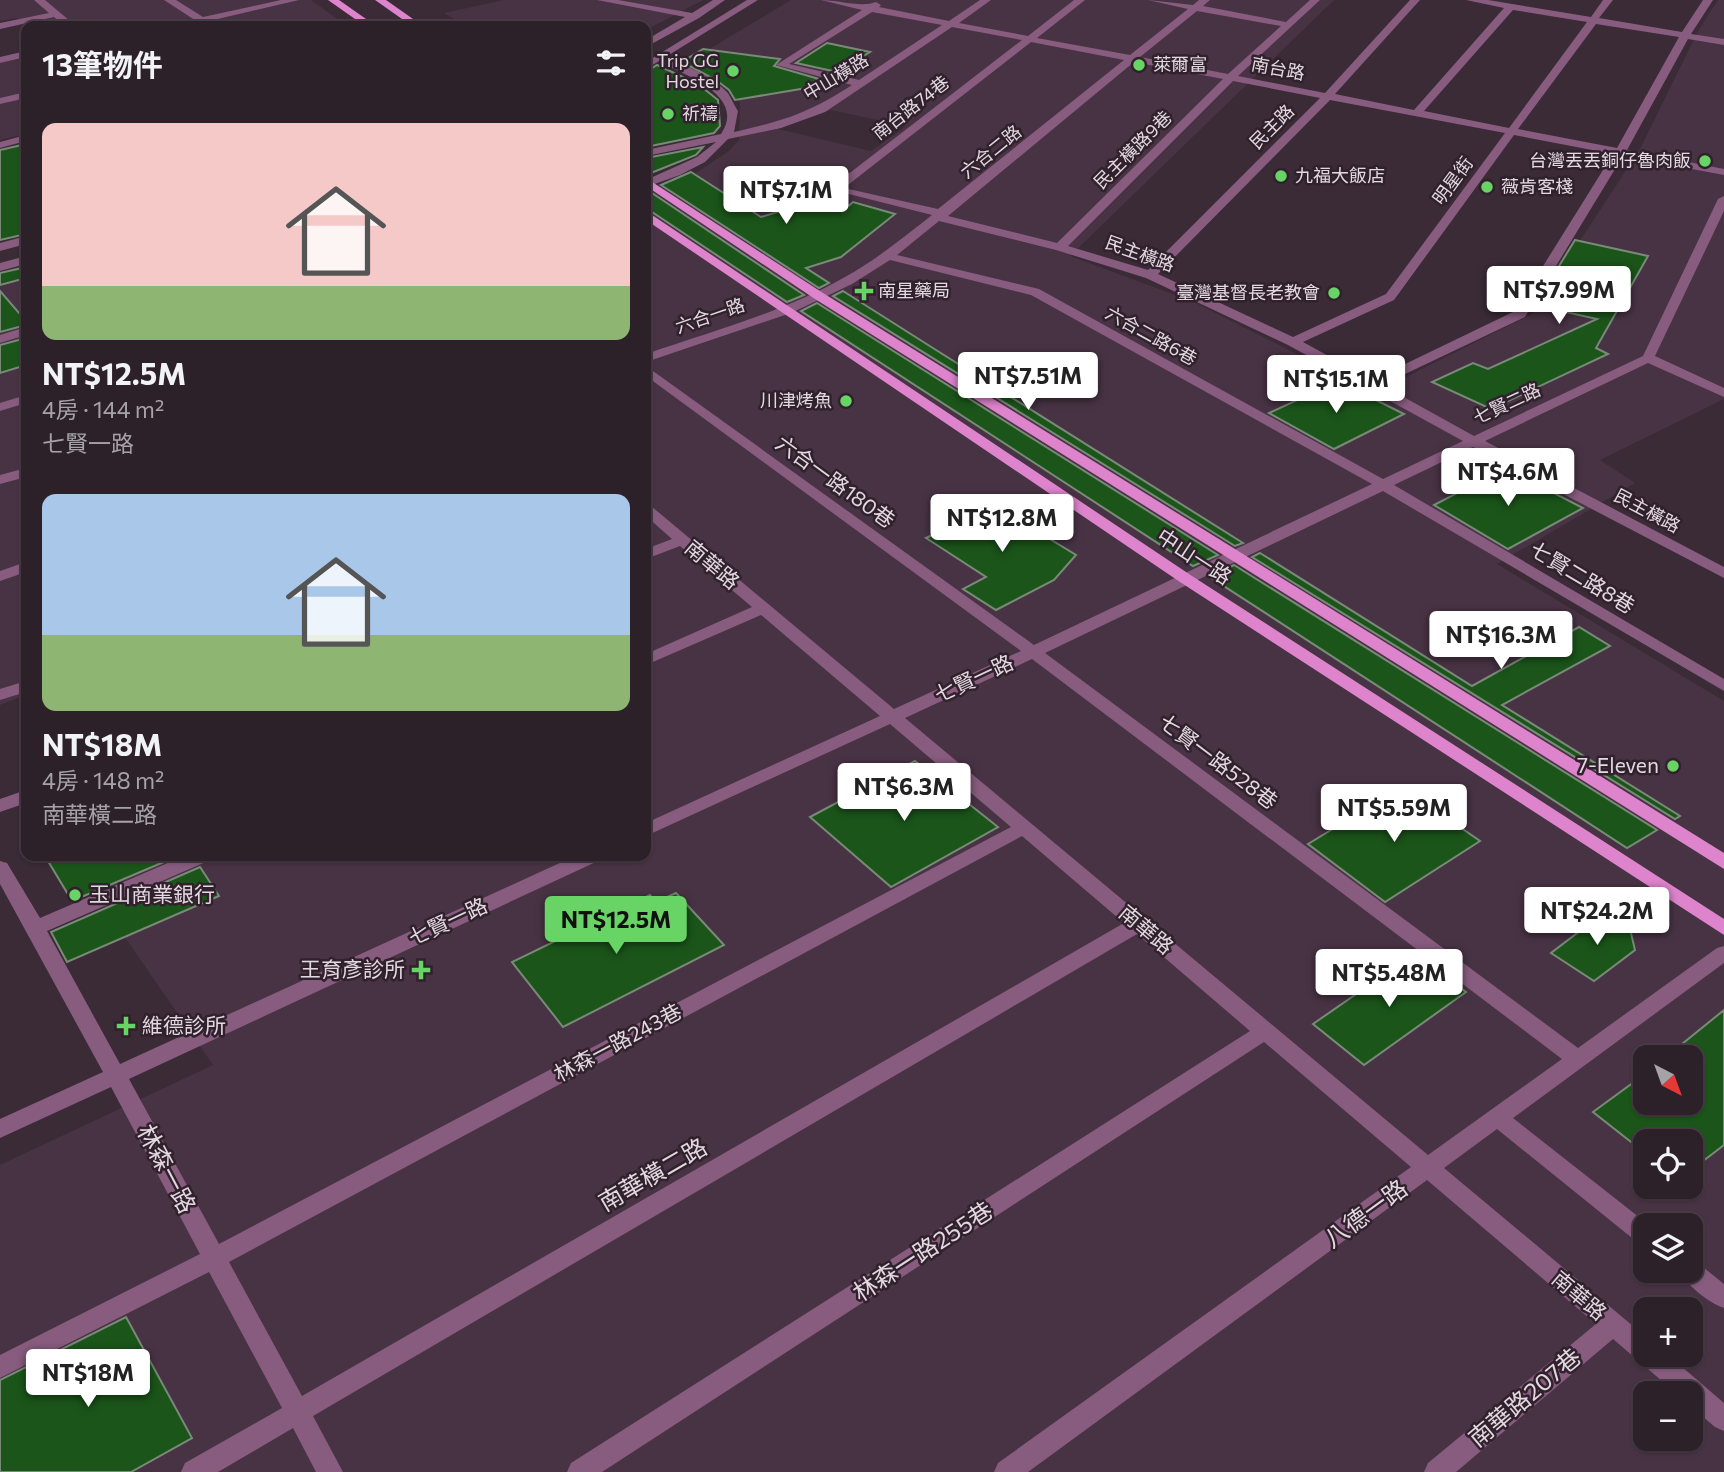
<!DOCTYPE html>
<html lang="zh-TW">
<meta charset="utf-8">
<style>
body{margin:0;font-family:Commissioner,"Noto Sans TC",sans-serif;background:#342831;color:#f1f3f6;height:100vh;display:flex;flex-direction:column;font-size:26px;white-space:nowrap}
*{box-sizing:border-box;margin:0}
p{font-size:23px;color:#a6a3a8}
.icon{flex:none;width:38px;height:38px;fill:none;stroke:currentColor;stroke-width:2;stroke-linecap:round;stroke-linejoin:round}
.map{position:relative;flex:1;overflow:hidden}
.side{position:absolute;left:21px;top:21px;width:630px;height:840px;display:flex;flex-direction:column;background:#2c2029;border-radius:14px;box-shadow:0 2px 5px #0004,0 0 0 2px #483e46}
.side>*{flex:none}
.needle{width:46px;rotate:139deg}
.fabs{position:absolute;left:1633px;top:1045px;display:grid;gap:14px}
.fabs a{display:grid;place-items:center;width:70px;height:70px;border-radius:14px;background:#2c2029;box-shadow:0 2px 5px #0004,0 0 0 2px #483e46;font-size:35px}
.price{position:absolute;translate:-50% -60px;padding:0 16px;border-radius:7px;background:#fff;color:#222;font-size:23px;line-height:46px;filter:drop-shadow(0 2px 4px #0008)}
.price::after{content:'';position:absolute;left:50%;top:42px;width:21px;height:16px;margin-left:-10px;background:inherit;clip-path:polygon(0 0,100% 0,50% 100%)}
.price.active{background:#68d465;color:#111}
ul{padding:0;list-style:none}
li{display:grid;align-content:center;gap:14px;height:371px;padding:0 21px}
li span{display:grid;place-items:center;height:217px;border-radius:14px;color:#555}
li>.icon{margin-inline-start:auto}
span .icon{width:126px;height:126px;fill:#fffc;stroke-width:1}
li b{font-size:30px}
h2{display:flex;justify-content:space-between;align-items:center;height:84px;padding:0 21px;font-size:30px}
.map>svg:first-child{display:block}
.built{fill:#483344;fill-rule:evenodd}
.building{fill:#1b551a;stroke:#7a8a79;stroke-width:2}
.lines{fill:none;stroke-linecap:round;stroke-linejoin:round}
.minor{fill:#885c7f;fill-rule:evenodd}
.major{fill:#de84cd;fill-rule:evenodd}
.poi-dot{fill:#68d465;stroke:#30212d;stroke-width:2.5}
.labels{text-anchor:middle;stroke-width:5;stroke-linejoin:round;paint-order:stroke}
.far-poi-label{font-size:18px;fill:#e3d8e0;stroke:#30212d;text-anchor:start}
.far-street-label{font-size:18px;fill:#e3d8e0;stroke:#30212d}
.street-label{font-size:21px;fill:#e3d8e0;stroke:#30212d}
.poi-label{font-size:21px;fill:#e3d8e0;stroke:#30212d;text-anchor:end}
.near-street-label{font-size:24px;fill:#e3d8e0;stroke:#30212d}
</style>
<div class="map">
<svg width="1724" height="1472" viewBox="0 0 1724 1472">
<rect width="100%" height="100%" fill="#3a2b37"/>
<g class="built">
<path d="M0,0H311L347,26H27L17,18L0,21Z"/>
<path d="M504,0H703L646,30V26H466L444,13Z"/>
<path d="M791,0H1334L1070,256L1194,302L1374,393L1532,314L1640,149L1698,31L1718,0H1724V399L1600,460L1635,483L1497,564L1724,701V1472H0V1165L213,1065L69,856H646V189L690,177L729,151L739,140L740,103L721,81L691,60ZM831,110L905,126V127L871,151L778,129ZM1645,1057H1690V1102H1645ZM1645,1141H1690V1186H1645ZM1645,1225H1690V1270H1645ZM1645,1309H1690V1354H1645ZM1645,1393H1690V1438H1645Z"/>
<path d="M26,57V134L0,140V63Z"/>
<path d="M26,271V695L0,705V278Z"/>
</g>
<g class="building">
<path d="M827,43L870,52L837,72L796,63Z"/>
<path d="M703,49L780,59L774,66L819,79L815,81L824,85L735,100L729,90L716,80L682,62Z"/>
<path d="M657,65L698,84L718,100L720,126L714,133L646,147V72Z"/>
<path d="M26,144V234L0,240V150Z"/>
<path d="M703,147L696,155L646,175V158Z"/>
<path d="M691,172L761,217L810,202L823,209H845L853,202L895,214L841,257L806,268L829,283L819,288L661,185Z"/>
<path d="M646,189L804,295L787,302L646,208Z"/>
<path d="M1575,240L1648,256L1596,348L1608,354L1491,409L1432,382L1473,363L1488,369L1597,319L1535,305Z"/>
<path d="M26,267V278L0,285V273Z"/>
<path d="M0,291L26,321V325L0,332Z"/>
<path d="M843,291L936,350L1243,543L1235,546L833,296Z"/>
<path d="M817,303L1218,555L1193,566L801,311Z"/>
<path d="M26,338V365L0,373V345Z"/>
<path d="M1338,381L1404,414L1334,449L1269,413Z"/>
<path d="M1505,468L1583,508L1508,549L1434,505Z"/>
<path d="M989,502L1076,555L1054,580L996,610L963,589L986,577L926,538L947,528L942,525Z"/>
<path d="M1260,553L1472,686L1579,627L1610,646L1502,705L1680,816L1675,819L1252,557Z"/>
<path d="M1234,565L1657,830L1627,848L1210,577Z"/>
<path d="M915,761L998,827L891,887L810,817Z"/>
<path d="M1402,787L1480,841L1385,902L1308,844Z"/>
<path d="M45,856H178L72,901Z"/>
<path d="M200,867L219,896L67,962L51,932Z"/>
<path d="M676,893L724,945L563,1027L512,962L650,895L656,902Z"/>
<path d="M1605,912L1630,929L1635,950L1594,981L1551,953Z"/>
<path d="M1414,954L1466,992L1364,1065L1313,1024Z"/>
<path d="M1724,1010V1145L1690,1171V1141H1645V1153L1593,1112L1645,1074V1102H1690V1057H1666Z"/>
<path d="M126,1317L192,1438L131,1472H0V1380Z"/>
</g>
<g class="lines">
<g class="minor">
<path d="M34,0H45L76,26H65L54,17L0,29V23L49,13Z"/>
<path d="M164,0H176L203,17L281,0H299L209,21L214,26H204Z"/>
<path d="M597,0H618L692,13L713,0H725L699,18L646,47V40L685,17Z"/>
<path d="M747,0H758L646,69V62Z"/>
<path d="M821,0C838,0 861,8 876,2L881,5L879,7L949,21L980,0H991L959,23L1028,36L1074,0H1085L1037,38L1130,55L1188,9L1148,0L1193,5L1199,0H1210L1203,6L1286,22L1310,0H1320L1238,76L1325,93L1410,0H1420L1335,94L1414,110L1504,8L1466,0H1488L1591,17L1603,0H1613L1599,18L1682,32L1703,0H1713L1691,34L1724,39V45L1688,39L1627,150L1724,169V175L1623,156L1525,317L1382,385L1474,436L1643,356L1718,199L1724,196V211L1655,356L1724,388V397L1648,363L1485,441L1724,567V578L1473,447L1394,485L1724,679V691L1383,491L1045,653L1578,1048L1717,948L1724,946V963L1513,1118L1649,1225H1645V1245L1637,1242L1497,1129L1444,1168L1645,1336V1354H1667L1724,1403V1431L1715,1427L1690,1406V1393H1676L1613,1339L1456,1472H1424L1428,1463L1596,1324L1427,1180L1028,1472H994L998,1463L1411,1167L1264,1042L602,1472H567L571,1463L1250,1031L1137,934L313,1416L343,1472H316L293,1428L218,1472H181L185,1463L282,1408L209,1272L0,1378V1355L200,1254L111,1087L0,1138V1119L103,1072L0,884V861L7,863L40,918L184,856H210L208,861L47,931L120,1064L575,856H600L598,861L129,1079L219,1244L1011,827L890,724L646,836V823L880,716L761,615L646,665V654L752,607L680,546L646,559V549L672,539L646,516V505L651,506L894,709L1021,651L646,376V366L1034,645L1372,484L1031,295L890,260L852,284L791,313L646,362V354C712,331 784,312 845,277C876,260 904,237 932,215L829,189L1022,40L952,27L825,112L781,128L728,139L705,162L680,175L646,187V180L697,157L716,142L646,156V150L721,134C746,97 689,76 663,64V60C679,59 716,80 727,92C731,97 734,105 738,111L734,132C783,121 809,113 852,85L776,65L862,10ZM1513,10L1587,22L1509,128L1424,111ZM1197,11L1281,26L1228,74L1140,57ZM872,12L942,25L859,80L789,64ZM1596,24L1679,37L1617,148L1518,129ZM1031,42L1124,60L938,209L844,188ZM1134,62L1223,79L1057,243L948,216ZM1233,81L1320,98L1148,270L1068,246ZM1330,100L1505,133L1386,294L1293,337L1158,274ZM1514,135L1613,154L1515,311L1372,380L1303,342L1394,300ZM939,221L1056,250L1146,278L1288,345L1463,441L1383,479L1039,289L897,255ZM1032,659L1562,1059L1428,1155L905,718ZM1022,836L1124,923L302,1396L229,1262Z"/>
<path d="M26,51V57L0,63V57Z"/>
<path d="M26,92V98L0,104V98Z"/>
<path d="M26,135V141L0,148V142Z"/>
<path d="M26,236V244L0,251V243Z"/>
<path d="M26,256V264L0,271V263Z"/>
<path d="M26,327V335L0,343V335Z"/>
<path d="M26,395V403L0,411V403Z"/>
<path d="M26,468V477L0,484V475Z"/>
<path d="M26,562V572L0,581V571Z"/>
<path d="M26,681V692L0,700V689Z"/>
<path d="M26,790V803L0,812V799Z"/>
<path d="M1690,1260L1698,1263L1724,1284V1308C1709,1303 1686,1285 1679,1270H1690Z"/>
</g>
<g class="major">
<path d="M328,0H339L376,26H365Z"/>
<path d="M375,0H386L423,26H412Z"/>
<path d="M646,178L823,293L1724,853V869L815,299L646,186Z"/>
<path d="M646,211L1192,576L1724,919V935L1180,582L646,220Z"/>
</g>
</g>
<g class="poi-dot">
<circle cx="1139" cy="65" r="7"/>
<circle cx="733" cy="71" r="7"/>
<circle cx="668" cy="114" r="7"/>
<circle cx="1705" cy="161" r="7"/>
<circle cx="1281" cy="176" r="7"/>
<circle cx="1487" cy="187" r="7"/>
<path d="M860.5 280.5h7v7h7v7h-7v7h-7v-7h-7v-7h7z"/>
<circle cx="1334" cy="293" r="7"/>
<circle cx="846" cy="401" r="7"/>
<circle cx="1673" cy="766" r="7"/>
<circle cx="75" cy="895" r="7"/>
<path d="M417.5 959.5h7v7h7v7h-7v7h-7v-7h-7v-7h7z"/>
<path d="M122.5 1015.5h7v7h7v7h-7v7h-7v-7h-7v-7h7z"/>
</g>
<g class="labels">
<g class="far-poi-label">
<text x="719" y="67" text-anchor="end">Trip GG<tspan x="719" dy="21">Hostel</tspan></text>
<text x="1153" y="71">萊爾富</text>
<text x="682" y="120">祈禱</text>
<text x="1691" y="167" text-anchor="end">台灣丟丟銅仔魯肉飯</text>
<text x="1295" y="182">九福大飯店</text>
<text x="1501" y="193">薇肯客棧</text>
<text x="878" y="297">南星藥局</text>
<text x="1320" y="299" text-anchor="end">臺灣基督長老教會</text>
<text x="832" y="407" text-anchor="end">川津烤魚</text>
</g>
<g class="far-street-label">
<text transform="translate(1278 69) rotate(11)" y="6">南台路</text>
<text transform="translate(836 77) rotate(-31)" y="6">中山橫路</text>
<text transform="translate(911 108) rotate(-38)" y="6">南台路74巷</text>
<text transform="translate(1272 127) rotate(-45)" y="6">民主路</text>
<text transform="translate(1133 150) rotate(-45)" y="6">民主橫路9巷</text>
<text transform="translate(991 152) rotate(-39)" y="6">六合二路</text>
<text transform="translate(1453 181) rotate(-54)" y="6">明星街</text>
<text transform="translate(1140 254) rotate(20)" y="6">民主橫路</text>
<text transform="translate(710 316) rotate(-19)" y="6">六合一路</text>
<text transform="translate(1151 336) rotate(29)" y="6">六合二路6巷</text>
<text transform="translate(1507 404) rotate(-25)" y="6">七賢二路</text>
<text transform="translate(1647 511) rotate(28)" y="6">民主橫路</text>
</g>
<g class="street-label">
<text transform="translate(835 482) rotate(36)" y="7">六合一路180巷</text>
<text transform="translate(1194 557) rotate(33)" y="7">中山一路</text>
<text transform="translate(712 565) rotate(40)" y="7">南華路</text>
<text transform="translate(1582 578) rotate(31)" y="7">七賢二路8巷</text>
<text transform="translate(974 679) rotate(-25)" y="7">七賢一路</text>
<text transform="translate(1218 762) rotate(37)" y="7">七賢一路528巷</text>
<text transform="translate(448 922) rotate(-25)" y="7">七賢一路</text>
<text transform="translate(1146 930) rotate(40)" y="7">南華路</text>
<text transform="translate(618 1043) rotate(-28)" y="7">林森一路243巷</text>
<text transform="translate(1579 1296) rotate(40)" y="7">南華路</text>
</g>
<g class="poi-label">
<text x="1659" y="773">7-Eleven</text>
<text x="89" y="902" text-anchor="start">玉山商業銀行</text>
<text x="405" y="977">王育彥診所</text>
<text x="142" y="1033" text-anchor="start">維德診所</text>
</g>
<g class="near-street-label">
<text transform="translate(166 1169) rotate(62)" y="8">林森一路</text>
<text transform="translate(653 1175) rotate(-30)" y="8">南華橫二路</text>
<text transform="translate(1366 1214) rotate(-36)" y="8">八德一路</text>
<text transform="translate(923 1252) rotate(-33)" y="8">林森一路255巷</text>
<text transform="translate(1525 1398) rotate(-40)" y="8">南華路207巷</text>
</g>
</g>
</svg>
<div class="fabs">
<a><svg class="needle" viewBox="-14 -14 28 28"><path d="M0-13l5 13h-10z" fill="#e53935"/><path d="M0 13l5-13h-10z" fill="#a6a3a8"/></svg></a>
<a><svg class="icon" aria-label="locate" viewBox="0 0 24 24"><circle cx="12" cy="12" r="6"/><path d="M12 2v4M12 18v4M2 12h4M18 12h4"/></svg></a>
<a><svg class="icon" aria-label="layers" viewBox="0 0 24 24"><path d="M12 4l9 5-9 5-9-5zM3 14l9 5 9-5"/></svg></a>
<a>+</a>
<a>−</a>
</div>
<b class="price" style="left:786px;top:226px">NT$7.1M</b>
<b class="price" style="left:1559px;top:326px">NT$7.99M</b>
<b class="price" style="left:1028px;top:412px">NT$7.51M</b>
<b class="price" style="left:1336px;top:415px">NT$15.1M</b>
<b class="price" style="left:1508px;top:508px">NT$4.6M</b>
<b class="price" style="left:1002px;top:554px">NT$12.8M</b>
<b class="price" style="left:1501px;top:671px">NT$16.3M</b>
<b class="price" style="left:904px;top:823px">NT$6.3M</b>
<b class="price" style="left:1394px;top:844px">NT$5.59M</b>
<b class="price" style="left:1597px;top:947px">NT$24.2M</b>
<b class="price active" style="left:616px;top:956px">NT$12.5M</b>
<b class="price" style="left:1389px;top:1009px">NT$5.48M</b>
<b class="price" style="left:88px;top:1409px">NT$18M</b>
<section class="side">
<h2>13筆物件<svg class="icon" aria-label="filters" viewBox="0 0 24 24"><path d="M4 7h16M4 17h16"/><circle cx="9" cy="7" r="2"/><circle cx="15" cy="17" r="2"/></svg></h2>
<ul>
<li><span style="background:linear-gradient(#f6c9c9 75%,#8fb573 0)"><svg class="icon" aria-label="home" viewBox="0 0 24 24"><path d="M3 11l9-7 9 7M6 9v11h12V9"/></svg></span><div><b>NT$12.5M</b><p>4房 · 144 m²</p><p>七賢一路</p></div></li>
<li><span style="background:linear-gradient(#a9c7e8 65%,#8fb573 0)"><svg class="icon" aria-label="home" viewBox="0 0 24 24"><path d="M3 11l9-7 9 7M6 9v11h12V9"/></svg></span><div><b>NT$18M</b><p>4房 · 148 m²</p><p>南華橫二路</p></div></li>
</ul>
</section>
</div>
